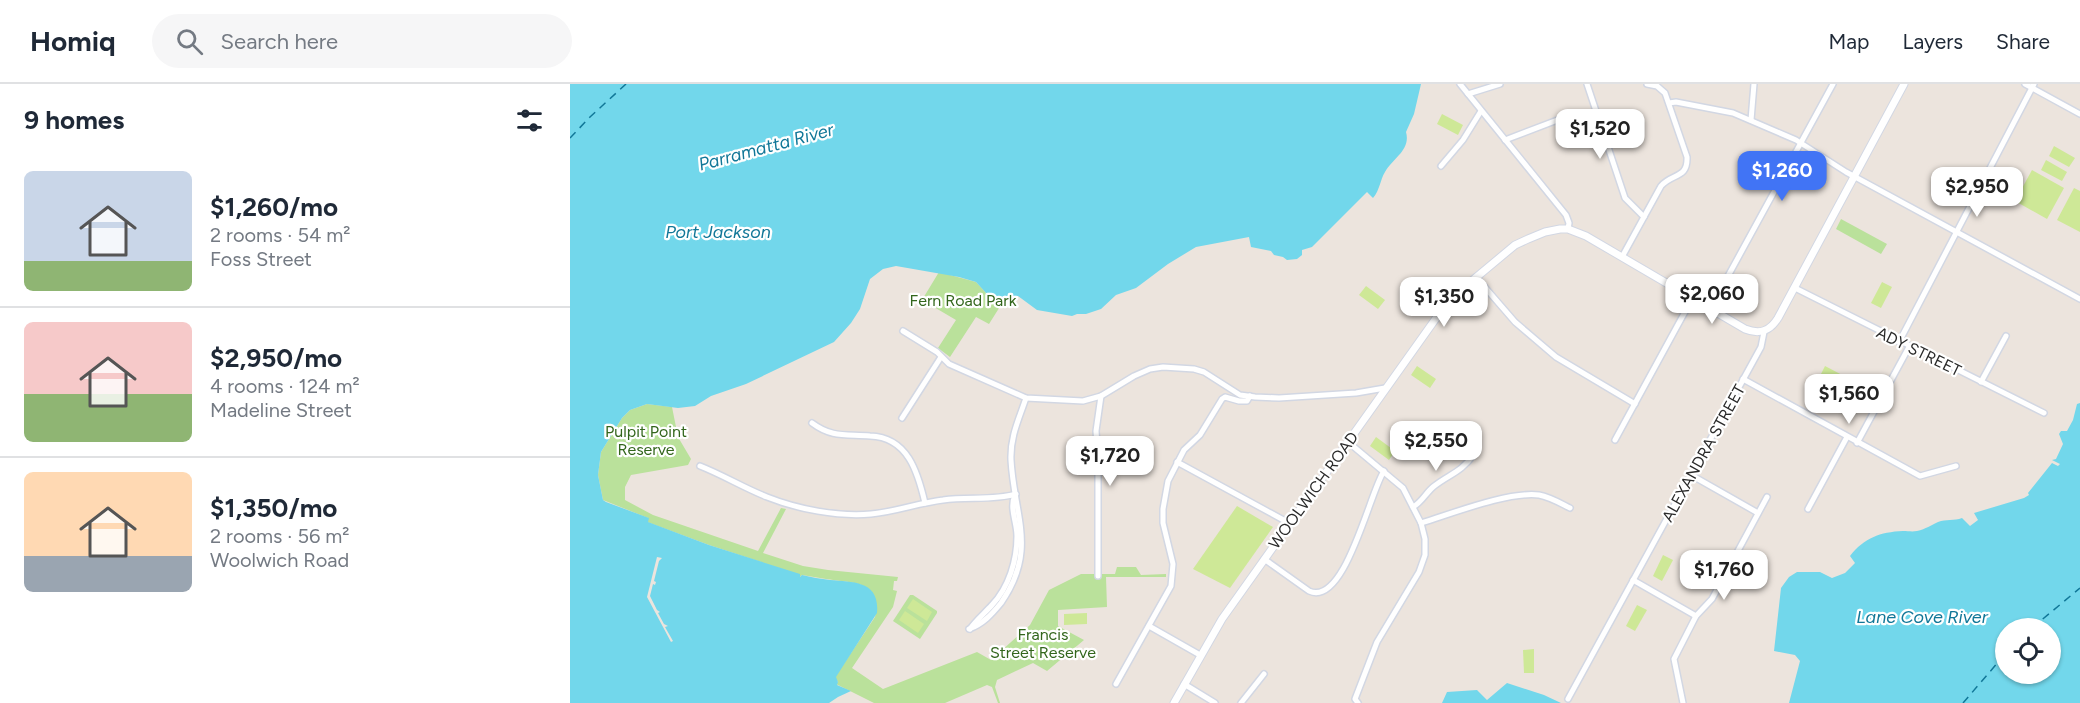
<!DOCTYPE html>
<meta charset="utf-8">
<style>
body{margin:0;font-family:Figtree,sans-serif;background:#f6f6f7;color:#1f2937;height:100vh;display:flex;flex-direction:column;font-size:22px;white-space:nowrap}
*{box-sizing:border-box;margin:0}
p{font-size:20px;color:#747a83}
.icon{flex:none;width:33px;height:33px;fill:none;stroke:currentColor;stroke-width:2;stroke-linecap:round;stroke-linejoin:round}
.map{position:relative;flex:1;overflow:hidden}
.drawer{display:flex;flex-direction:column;background:#fff;width:570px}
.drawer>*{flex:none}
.tools{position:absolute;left:1425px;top:534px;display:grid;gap:12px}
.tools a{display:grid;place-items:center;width:66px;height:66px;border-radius:50%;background:#fff;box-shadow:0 2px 4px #0004;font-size:30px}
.price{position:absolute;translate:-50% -51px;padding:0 14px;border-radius:12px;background:#fff;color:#222;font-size:20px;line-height:39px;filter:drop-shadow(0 2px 3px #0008)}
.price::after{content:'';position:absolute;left:50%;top:36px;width:18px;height:14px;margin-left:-9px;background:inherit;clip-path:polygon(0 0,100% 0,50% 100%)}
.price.selected{background:#4174f5;color:#fff}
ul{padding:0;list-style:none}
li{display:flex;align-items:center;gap:18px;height:150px;padding:0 24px}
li+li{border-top:2px solid #e0e1e3}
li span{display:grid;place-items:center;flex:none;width:168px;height:120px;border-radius:9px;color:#555}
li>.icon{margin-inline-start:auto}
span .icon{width:72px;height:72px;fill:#fffc;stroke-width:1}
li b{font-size:26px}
h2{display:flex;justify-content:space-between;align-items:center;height:72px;padding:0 24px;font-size:26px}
header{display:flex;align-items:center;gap:36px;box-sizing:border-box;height:84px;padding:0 30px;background:#fff;border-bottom:2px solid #e0e1e3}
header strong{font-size:28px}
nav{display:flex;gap:33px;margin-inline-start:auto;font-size:21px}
.search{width:420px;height:54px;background:#f6f6f7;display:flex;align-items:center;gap:15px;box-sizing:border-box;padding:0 21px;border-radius:33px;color:#747a83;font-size:22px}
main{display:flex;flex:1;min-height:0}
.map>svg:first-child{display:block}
.green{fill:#bae19b}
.pitch{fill:#cee897}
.water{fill:#72d7eb;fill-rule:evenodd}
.pier{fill:#ece4dd}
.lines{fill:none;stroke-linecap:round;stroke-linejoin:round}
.ferry{stroke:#117798;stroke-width:1.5;stroke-dasharray:8 6;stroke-linecap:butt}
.minor-casing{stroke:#d2d7e3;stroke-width:8}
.tertiary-casing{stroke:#d2d7e3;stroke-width:9}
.minor{stroke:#fff;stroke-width:5}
.tertiary{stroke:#fff;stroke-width:7}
.labels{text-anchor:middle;stroke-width:4.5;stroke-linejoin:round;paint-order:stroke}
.park-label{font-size:16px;fill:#33661c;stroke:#fff}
.street-label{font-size:16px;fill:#2a2a2a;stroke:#fff}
.water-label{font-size:18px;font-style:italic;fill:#117798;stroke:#fff}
</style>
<header>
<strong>Homiq</strong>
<div class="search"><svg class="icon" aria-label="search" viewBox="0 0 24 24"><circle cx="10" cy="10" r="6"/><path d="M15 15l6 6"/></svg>Search here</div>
<nav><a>Map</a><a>Layers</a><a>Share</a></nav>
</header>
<main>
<section class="drawer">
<h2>9 homes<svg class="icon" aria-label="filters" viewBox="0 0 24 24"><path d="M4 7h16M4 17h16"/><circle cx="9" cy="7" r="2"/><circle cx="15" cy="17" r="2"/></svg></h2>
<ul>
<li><span style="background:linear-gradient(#c9d6e8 75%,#8fb573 0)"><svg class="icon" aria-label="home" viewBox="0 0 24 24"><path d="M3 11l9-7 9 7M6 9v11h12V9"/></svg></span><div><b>$1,260/mo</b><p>2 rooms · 54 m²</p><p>Foss Street</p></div></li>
<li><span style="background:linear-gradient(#f6c9c9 60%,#8fb573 0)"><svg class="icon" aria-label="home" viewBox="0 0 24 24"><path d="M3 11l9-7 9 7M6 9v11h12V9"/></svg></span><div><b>$2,950/mo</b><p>4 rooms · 124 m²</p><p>Madeline Street</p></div></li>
<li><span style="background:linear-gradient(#ffd9b3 70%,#9aa5b1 0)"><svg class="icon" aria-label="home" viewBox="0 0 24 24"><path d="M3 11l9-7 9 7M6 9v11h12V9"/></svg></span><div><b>$1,350/mo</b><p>2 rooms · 56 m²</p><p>Woolwich Road</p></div></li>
</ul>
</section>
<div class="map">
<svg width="1510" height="619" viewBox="0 0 1510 619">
<rect width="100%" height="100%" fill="#ece4dd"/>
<g class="green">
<path d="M1271,135L1317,160L1311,170L1266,145Z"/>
<path d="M369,188L406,198L417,210L431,221L419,240L406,233L380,273L368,264L386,236L352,216Z"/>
<path d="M77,320L102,323L108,353L121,375L118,381L61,391L55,403V416L83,431L188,467L211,424L216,425L193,469L233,482L258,486L328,493L327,497H324L323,506L327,507L323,523L282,584L313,605L407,568L421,576L460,541L479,506L511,490H545L547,483H566L571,491L596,490V493H536L537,523L488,526V542L514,556L477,587L463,579L427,596L425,603L430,619H428L422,603L417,601L375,619H304L266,600L268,598L265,593L305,533C313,496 281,499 256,495C248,494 240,492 232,491L230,493L221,488L139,461L77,438L78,434L33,416L28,391L31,368L52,334L60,326Z"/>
<path d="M340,511H343L367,527V529L350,555L323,537Z"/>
</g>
<g class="pitch">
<path d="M872,30L893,41L888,51L867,40Z"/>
<path d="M1484,62L1505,74L1499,83L1479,72Z"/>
<path d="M1476,76L1497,88L1492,97L1471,86Z"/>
<path d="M1462,86L1494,104L1477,135L1445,117Z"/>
<path d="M1504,104L1510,107V148L1487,136Z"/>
<path d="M1312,198L1322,203L1311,224L1301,219Z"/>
<path d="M796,202L815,216L808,225L789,211Z"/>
<path d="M847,282L866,295L860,304L841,291Z"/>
<path d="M1255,282L1276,293L1271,302L1250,292Z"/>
<path d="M806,353L825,367L819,376L800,362Z"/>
<path d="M667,422L703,443L660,504L623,485Z"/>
<path d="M1093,471L1103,476L1092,497L1083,492Z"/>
<path d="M343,515L362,528L357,537L337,524Z"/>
<path d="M1067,521L1077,526L1065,547L1056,542Z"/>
<path d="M335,527L354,540L348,549L329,536Z"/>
<path d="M517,529V540L494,541V530Z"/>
<path d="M964,565V589H954L953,566Z"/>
</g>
<g class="water">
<path d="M0,0H851L844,30L836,48C841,66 823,74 815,88C810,96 810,106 803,114L797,108L742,163L732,166V171L727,175L717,176L713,173L704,171L701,167L681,163L679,153L626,163L598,180L566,204L546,211L531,225L516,230H507L502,232L467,226L448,212L431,221L417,210L406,198L389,193L326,182L313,185L300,195L290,225L281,239L264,258L176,300L141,312L125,322L108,324L77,320L60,326L52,334L31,368L28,391L33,416L36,418L79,434L78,438L139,461L230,490V493L232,491C241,493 251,495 260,496C284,498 310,497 307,529L266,593L268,598L267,601L281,607L268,613L259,619H0Z"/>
<path d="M1510,319V619H1219L1230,577L1225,571L1204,567L1211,504L1219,493L1227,488H1250L1262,494L1275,489L1285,479L1280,472C1294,454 1310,448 1333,447C1338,447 1342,448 1347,447C1356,445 1361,441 1368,438C1376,435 1384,437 1392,434L1400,442L1408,436L1404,429L1454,414L1459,411L1458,409L1482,379L1488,382L1490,380L1482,376L1486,375L1493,360L1489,350L1491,347H1497L1503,336L1507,320ZM1436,544H1480V590H1436Z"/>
<path d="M937,599L974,611L991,619H872L877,608L907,606L917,616Z"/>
</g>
<path class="pier" d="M87,473L92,474L89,477L84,497L86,498L85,501L83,500L80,512L87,526L90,528L88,529L94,540L98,542L95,543L103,557L101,558L77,513Z"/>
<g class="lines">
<g class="ferry">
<path d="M0,54L20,33L56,0"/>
<path d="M1462,544L1510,504"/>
<path d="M1393,619L1436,569"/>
</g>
<g class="minor-casing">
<g id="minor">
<path d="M890,0L996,131L999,139L998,145"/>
<path d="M1017,0L1055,114L1074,133"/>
<path d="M1455,0L1510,30"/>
<path d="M898,10L930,0"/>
<path d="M1099,19L1106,18L1163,29L1226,56L1276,88L1510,215"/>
<path d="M1181,36L1184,0"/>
<path d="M935,56L998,32"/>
<path d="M871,82L893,56L911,27"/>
<path d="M1052,173L1091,102C1102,89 1118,95 1117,73L1095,9L1087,2L1077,0"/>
<path d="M906,193L945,238L986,273L1065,320"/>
<path d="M1225,204L1474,329"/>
<path d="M1140,225L1263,0"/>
<path d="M333,247L367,268L379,280L456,314L513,317L531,312L564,292L580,285L593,283L624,285L634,288L670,311L685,313L709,314L786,309L815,304"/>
<path d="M1329,258L1464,0"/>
<path d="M1173,295L1350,392L1386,382"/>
<path d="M1411,298L1436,252"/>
<path d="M332,334L371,273"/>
<path d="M242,339C262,354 276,350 300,352C338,353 348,389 355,419"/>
<path d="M1045,356L1122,215"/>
<path d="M778,358L833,404L851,439L855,455V471L849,488L807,558L785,615L788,619"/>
<path d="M1287,359L1339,263"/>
<path d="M607,378L719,439"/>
<path d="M130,382C153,391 174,404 197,413C227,425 268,433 301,430C325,428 348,419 373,416C397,412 422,417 446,410"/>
<path d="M1121,391L1188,429"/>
<path d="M843,423C852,418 855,410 863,403C879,390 891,389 904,370"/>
<path d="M1238,425L1277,353"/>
<path d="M851,439C881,430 939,407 969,411C980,413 990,419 1000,424"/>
<path d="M694,475L739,507C775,524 800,407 814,387"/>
<path d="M528,492V374L526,347L531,312"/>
<path d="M1063,496L1126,532"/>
<path d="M579,542L630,571"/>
<path d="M399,545C413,540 422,530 431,519C468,466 444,432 441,376C440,353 449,335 456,314"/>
<path d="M400,545C406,536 415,529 422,521C439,503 447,476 447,452C447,438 439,424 445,411"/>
<path d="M546,600L601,502L603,480L593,439V425L598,397L614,366L630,351L652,315L655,313L669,317H677L680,312"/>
<path d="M614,600L645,619"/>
<path d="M998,615L1191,263L1194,248"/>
<path d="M671,619L694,590"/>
<path d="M1113,619L1104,575L1126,532L1142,515L1197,413"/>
</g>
</g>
<g class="tertiary-casing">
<path id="tertiary" d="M604,619L652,535L879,216L945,161L958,155L975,148L990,145H998L1016,152L1175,245C1190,251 1200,247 1208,234L1334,0"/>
</g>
<use href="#minor" class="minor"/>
<use href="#tertiary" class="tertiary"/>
</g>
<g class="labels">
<g class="park-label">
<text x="393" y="222">Fern Road Park</text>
<text x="76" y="353">Pulpit Point<tspan x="76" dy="18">Reserve</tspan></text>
<text x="473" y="556">Francis<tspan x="473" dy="18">Street Reserve</tspan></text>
</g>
<g class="street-label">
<text transform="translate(1349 267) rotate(26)" y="6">ADY STREET</text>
<text transform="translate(1133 369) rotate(-61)" y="6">ALEXANDRA STREET</text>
<text transform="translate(743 406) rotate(-54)" y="6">WOOLWICH ROAD</text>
</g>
<g class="water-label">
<text transform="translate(196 63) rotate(-15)" y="6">Parramatta River</text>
<text x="148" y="154">Port Jackson</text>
<text x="1352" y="539">Lane Cove River</text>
</g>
</g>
</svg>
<div class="tools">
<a><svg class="icon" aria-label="locate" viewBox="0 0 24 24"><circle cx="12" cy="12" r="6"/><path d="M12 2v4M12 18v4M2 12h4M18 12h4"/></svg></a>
</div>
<b class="price" style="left:1030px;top:76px">$1,520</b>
<b class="price selected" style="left:1212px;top:118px">$1,260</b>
<b class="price" style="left:1407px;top:134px">$2,950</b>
<b class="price" style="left:1142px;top:241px">$2,060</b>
<b class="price" style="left:874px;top:244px">$1,350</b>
<b class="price" style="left:1279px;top:341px">$1,560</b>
<b class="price" style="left:866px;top:388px">$2,550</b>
<b class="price" style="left:540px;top:403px">$1,720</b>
<b class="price" style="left:1154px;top:517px">$1,760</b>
</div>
</main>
